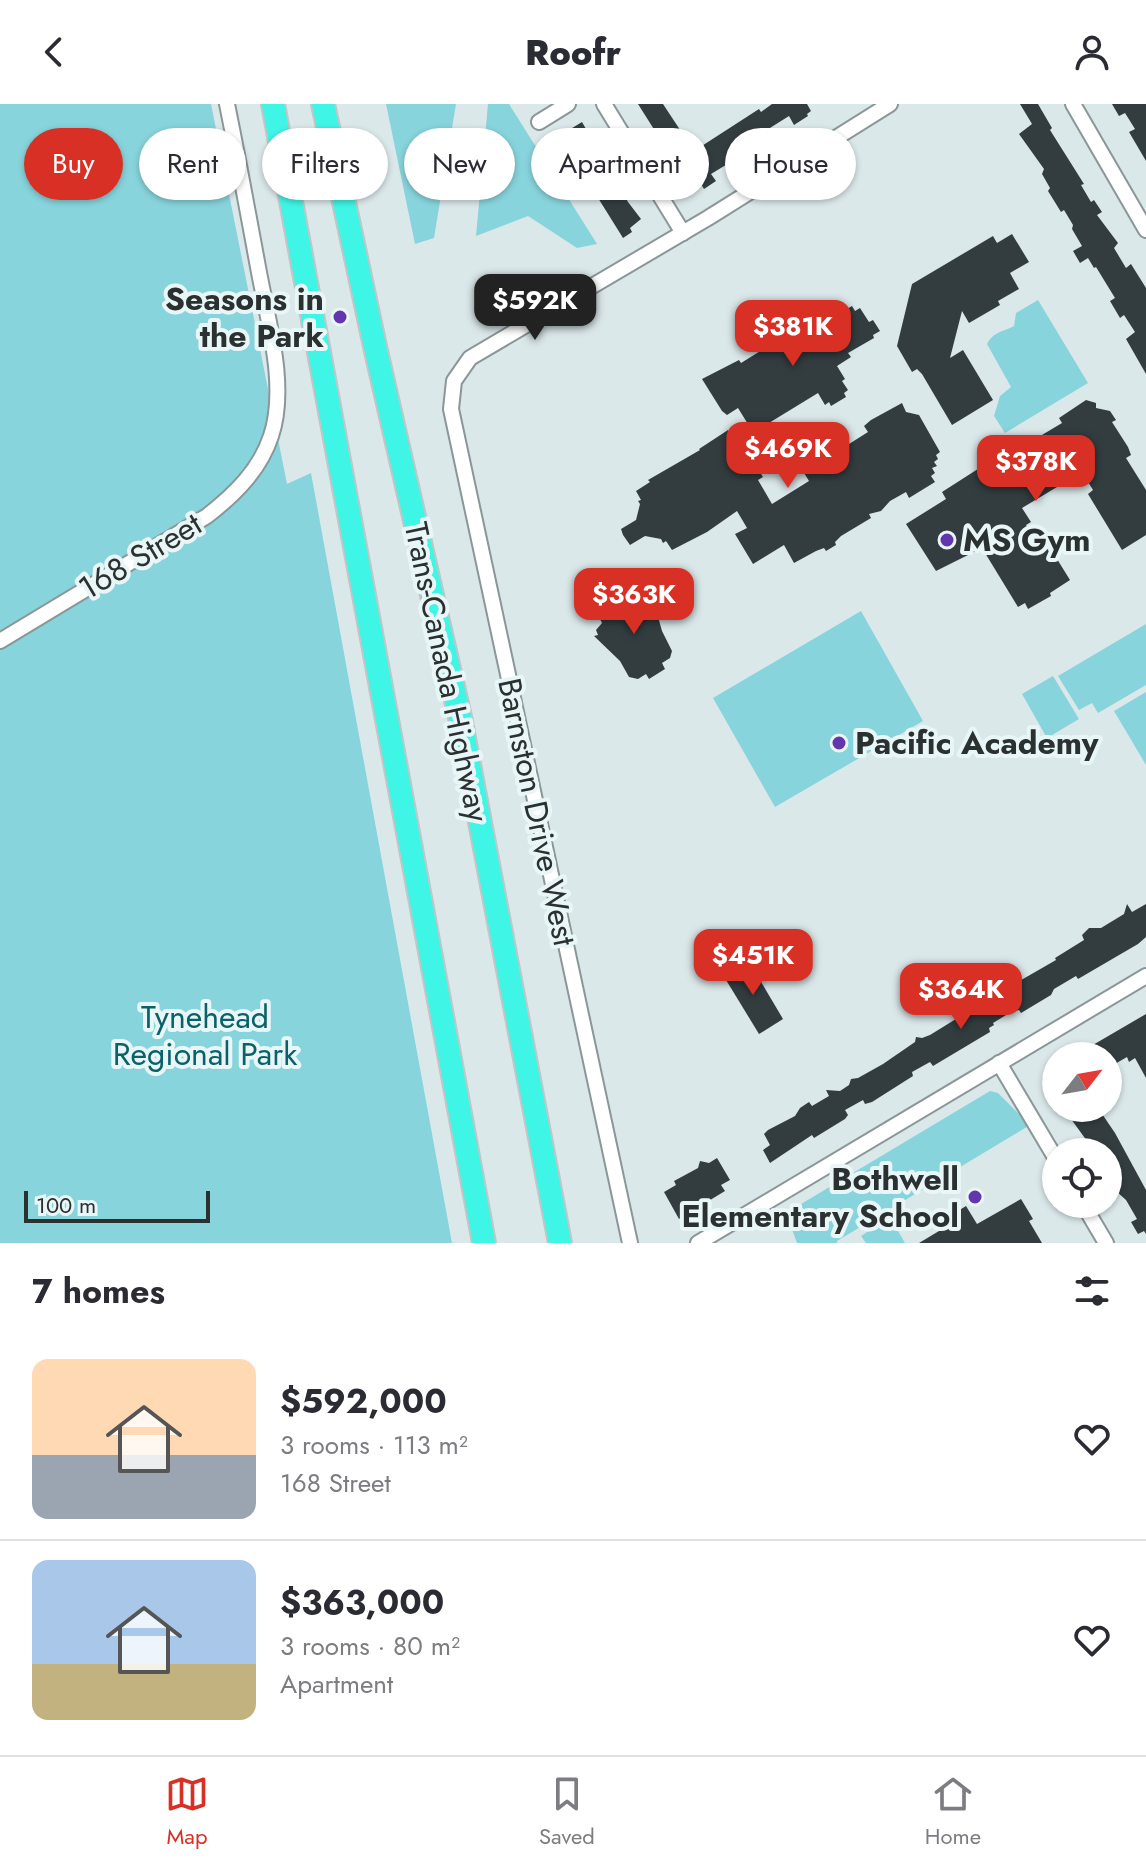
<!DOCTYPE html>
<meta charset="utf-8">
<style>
body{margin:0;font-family:Jost,sans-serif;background:#f7f7f7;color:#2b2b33;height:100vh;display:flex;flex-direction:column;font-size:30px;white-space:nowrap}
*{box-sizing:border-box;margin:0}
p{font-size:26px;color:#7c7c81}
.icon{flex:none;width:44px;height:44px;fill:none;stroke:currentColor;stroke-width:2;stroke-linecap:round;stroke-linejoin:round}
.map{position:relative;height:1139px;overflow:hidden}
.drawer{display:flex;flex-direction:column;background:#fff;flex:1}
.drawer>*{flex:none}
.guide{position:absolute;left:24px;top:24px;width:1098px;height:72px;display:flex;gap:16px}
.needle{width:52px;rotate:59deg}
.fabs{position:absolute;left:1042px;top:938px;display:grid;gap:16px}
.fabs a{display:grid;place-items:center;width:80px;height:80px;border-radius:50%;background:#fff;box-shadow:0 2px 6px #0004;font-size:40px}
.scale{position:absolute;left:24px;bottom:20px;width:186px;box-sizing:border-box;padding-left:8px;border:4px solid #2b3030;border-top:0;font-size:22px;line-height:28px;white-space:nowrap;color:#2b3030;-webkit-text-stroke:6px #e9f6f7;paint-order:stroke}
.price{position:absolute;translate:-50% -68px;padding:0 18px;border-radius:16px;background:#d93025;color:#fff;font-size:26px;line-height:52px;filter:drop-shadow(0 2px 4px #0008)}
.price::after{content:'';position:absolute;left:50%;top:48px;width:24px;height:18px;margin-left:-12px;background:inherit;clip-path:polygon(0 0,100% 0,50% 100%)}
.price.selected{background:#222;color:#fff}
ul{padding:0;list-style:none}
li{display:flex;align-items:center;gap:24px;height:200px;padding:0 32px}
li+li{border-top:2px solid #e1e1e2}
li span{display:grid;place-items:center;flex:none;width:224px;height:160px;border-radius:16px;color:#555}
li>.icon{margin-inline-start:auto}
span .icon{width:96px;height:96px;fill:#fffc;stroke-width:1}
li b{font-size:34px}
h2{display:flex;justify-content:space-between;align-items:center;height:96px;padding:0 32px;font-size:34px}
.chip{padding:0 28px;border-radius:36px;background:#fff;box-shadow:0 2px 6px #0004;font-size:28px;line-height:72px}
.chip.selected{background:#d93025;color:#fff}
header{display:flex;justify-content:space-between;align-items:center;height:104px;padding:0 32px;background:#fff;font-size:36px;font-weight:800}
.tab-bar{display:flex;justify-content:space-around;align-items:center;height:112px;border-top:2px solid #e1e1e2;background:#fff;font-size:22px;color:#7c7c81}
.tab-bar a{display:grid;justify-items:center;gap:4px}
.tab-bar .selected{color:#d93025}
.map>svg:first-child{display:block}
.green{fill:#88d4dc}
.building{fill:#333d40}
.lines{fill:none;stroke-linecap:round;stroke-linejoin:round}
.minor-casing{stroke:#8a9697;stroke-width:18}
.highway-casing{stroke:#c4c5c5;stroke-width:26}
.minor{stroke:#fff;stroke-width:14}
.highway{stroke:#3ff5e5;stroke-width:22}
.poi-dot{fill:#6436ae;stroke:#e9f6f7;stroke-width:3}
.labels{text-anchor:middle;stroke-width:8;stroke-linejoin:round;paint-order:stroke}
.poi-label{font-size:32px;font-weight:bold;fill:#2b3030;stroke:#e9f6f7;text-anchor:end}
.street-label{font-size:32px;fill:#2b3030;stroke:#e9f6f7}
.park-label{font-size:32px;fill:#09626a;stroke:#e9f6f7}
</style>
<header><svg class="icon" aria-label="back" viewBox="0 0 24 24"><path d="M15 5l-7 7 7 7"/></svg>Roofr<svg class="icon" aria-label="person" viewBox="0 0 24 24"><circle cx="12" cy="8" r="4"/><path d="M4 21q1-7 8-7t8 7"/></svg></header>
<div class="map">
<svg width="1146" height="1139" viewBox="0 0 1146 1139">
<rect width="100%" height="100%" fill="#dbe8ea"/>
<g class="green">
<path d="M0,0H211L287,380L311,369L452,1139H0Z"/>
<path d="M386,0H456L434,134L415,140Z"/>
<path d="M488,0H509L597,140L577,144L528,112L476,132Z"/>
<path d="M1038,196L1088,279L1005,329L994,312L1000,292L1011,283L987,240C994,227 1003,228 1014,222L1016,209Z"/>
<path d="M861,507L923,617L775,703L713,594Z"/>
<path d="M1146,520V581L1098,609L1092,599L1079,606L1058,572Z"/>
<path d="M1053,572L1079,615L1047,634L1022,590Z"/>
<path d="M1146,588V661L1114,607Z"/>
<path d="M990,987L998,989L1030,1021L837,1137V1139H797L786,1109Z"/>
<path d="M890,1113L905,1139H866L861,1132Z"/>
</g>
<g class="building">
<path d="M638,0H663L694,47L759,5L761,8L772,0H807L811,7L807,10L808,12L794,21L789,12L748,38L741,45L743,48L738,51L739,53L711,70L716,77L704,85L700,78L691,84Z"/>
<path d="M1020,0H1038L1052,24L1050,26L1084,80L1081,81L1091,98L1094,96L1102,108L1097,111L1118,139L1114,144L1126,164L1131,160L1146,184V270L1126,235L1135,228L1124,211L1120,214L1110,197L1115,194L1096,163L1094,164L1088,154L1080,159L1073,147L1082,142L1072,125L1073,121L1064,106L1061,108L1048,87L1050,84L1042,70L1044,65L1019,30L1032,20Z"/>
<path d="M1112,0H1146V57L1129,28L1135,25L1125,9L1119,12Z"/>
<path d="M582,18L628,98L641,115L630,124L632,128L623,134L570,49L552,60L541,43Z"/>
<path d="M1012,130L1029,158L1010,169L1019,185L998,197L1000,201L969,219L962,207L950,254L963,246L993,296L952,321L922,270L917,265L912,268L897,242L912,180L993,132L997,139Z"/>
<path d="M843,199L847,205L852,202L855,207L860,204L869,218L873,216L880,227L873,231L874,234L848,249L851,253L837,262L845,275L842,277L848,286L844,289L846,293L831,302L829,298L825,301L818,289L759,325L757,322L751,325L738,304L727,311L722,307L702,275L739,256L741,259L775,238L765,223L776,217L785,232Z"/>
<path d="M1086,296L1096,299V304L1110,307L1116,316L1112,318L1128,343L1131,351L1126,354L1146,386V431L1122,446L1088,390L1093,386L1082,368L1022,404L1031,418L1026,421L1037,439L1042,446L1046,443L1055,457L1057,455L1070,476L1050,489L1051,492L1028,505L1025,499L1018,503L982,444L936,467L906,420L946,395L942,388L981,363L985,365L1062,319L1059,314Z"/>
<path d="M902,299L906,308L919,311L940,348L936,351L938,355L934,358L937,362L932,364L935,369L931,372L935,378L909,394L906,388L890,397L881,407L869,410L871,414L841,432L835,438L836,441L826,447L824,444L816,447L794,459L784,441L753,460L735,430L747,424L737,407L707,428L672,446L666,437L663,439L661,435L645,432L630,441L623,431L621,425L636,416L640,400L638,397L641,396L636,387L650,378L648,376L700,346L699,345L728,326L737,342L742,339L763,373L758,376L772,400L809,377L801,364L838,342L836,339L846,333L849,340L868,328L864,322L871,316Z"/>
<path d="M607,485L627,492L630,499L633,497L641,499L646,496L648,499L653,495L662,527L672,547L670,554L662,559L665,565L649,575L646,570L638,575L629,573L620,557L594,532L598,531L596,526L602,519L600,515L607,511L604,505Z"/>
<path d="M1127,800L1132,808L1146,800V833L1138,840L1078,875L1076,872L1054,885L1051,891L1021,909L1019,906L1011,908L993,919L994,921L989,924L990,928L933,962L930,958L912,968L913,972L872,998L865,1000L863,996L845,1006L848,1011L845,1015L814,1034L812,1031L770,1059L763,1046L770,1041L764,1030L768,1026L795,1012L800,1004L809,998L812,1002L829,992L826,986L840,987L849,981L851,975L858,974L883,960L915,938L916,933L922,934L930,931L964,910L963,907L977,899L979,902L1001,890L1007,881L1011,882L1056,856L1055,854L1084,836L1082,831L1089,824H1101L1124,810Z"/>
<path d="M748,856L783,915L759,930L723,871Z"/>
<path d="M1146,910V974L1135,954L1129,958L1127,953L1108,964V952H1074Z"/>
<path d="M1056,962V1002L1042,978L1044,970Z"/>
<path d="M1089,1004H1098L1115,1029L1146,1086V1130L1144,1127L1138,1130L1131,1118L1137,1115L1126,1096L1116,1087L1114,1088L1108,1079V1048H1095L1071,1015Z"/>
<path d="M717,1054L730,1076L721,1081L725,1087L679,1115L664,1088L676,1081L674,1077L698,1064L700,1057L709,1059Z"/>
<path d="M1021,1095L1033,1115L1029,1117L1042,1139H919L949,1121L945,1115L966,1102L977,1120Z"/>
</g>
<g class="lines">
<g class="minor-casing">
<g id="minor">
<path d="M604,0L683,129"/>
<path d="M1073,0L1146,126"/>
<path d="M539,18L568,0"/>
<path d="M0,537L207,412C234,391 260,366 271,332C288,282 267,214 258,163C248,109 238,54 227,0"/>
<path d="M999,959L1056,1055"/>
<path d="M1083,1100L1106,1139"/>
<path d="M630,1139L451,305L454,277L470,254L708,114L890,0"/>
<path d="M698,1139L1146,872"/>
</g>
</g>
<g class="highway-casing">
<g id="highway">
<path d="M273,0L484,1139"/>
<path d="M323,0L376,247L460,613L560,1139"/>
</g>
</g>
<use href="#minor" class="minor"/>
<use href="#highway" class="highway"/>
</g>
<g class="poi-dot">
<circle cx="340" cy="213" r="8"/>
<circle cx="947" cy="436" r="8"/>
<circle cx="839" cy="639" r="8"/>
<circle cx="975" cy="1093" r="8"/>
</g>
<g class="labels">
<g class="poi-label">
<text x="324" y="206">Seasons in<tspan x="324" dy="37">the Park</tspan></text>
<text x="963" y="447" text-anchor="start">MS Gym</text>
<text x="855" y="650" text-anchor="start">Pacific Academy</text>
<text x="959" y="1086">Bothwell<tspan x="959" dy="37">Elementary School</tspan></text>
</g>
<g class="street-label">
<text transform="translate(140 452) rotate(-31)" y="11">168 Street</text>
<text transform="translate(447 568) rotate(78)" y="11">Trans-Canada Highway</text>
<text transform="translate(537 708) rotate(78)" y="11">Barnston Drive West</text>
</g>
<g class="park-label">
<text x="205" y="924">Tynehead<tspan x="205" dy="37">Regional Park</tspan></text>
</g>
</g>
</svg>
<div class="fabs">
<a><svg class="needle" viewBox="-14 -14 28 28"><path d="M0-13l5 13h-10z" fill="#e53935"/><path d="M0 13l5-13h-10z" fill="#7c7c81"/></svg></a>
<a><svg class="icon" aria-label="locate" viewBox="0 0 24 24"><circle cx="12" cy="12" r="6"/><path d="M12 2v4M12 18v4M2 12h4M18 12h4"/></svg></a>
</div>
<div class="scale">100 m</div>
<b class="price selected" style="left:535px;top:238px">$592K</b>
<b class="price" style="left:793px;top:264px">$381K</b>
<b class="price" style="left:788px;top:386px">$469K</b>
<b class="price" style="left:1036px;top:399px">$378K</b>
<b class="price" style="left:634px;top:532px">$363K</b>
<b class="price" style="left:753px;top:893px">$451K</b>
<b class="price" style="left:961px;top:927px">$364K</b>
<div class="guide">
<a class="chip selected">Buy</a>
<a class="chip">Rent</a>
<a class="chip">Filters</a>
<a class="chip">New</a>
<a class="chip">Apartment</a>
<a class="chip">House</a>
</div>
</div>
<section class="drawer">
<h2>7 homes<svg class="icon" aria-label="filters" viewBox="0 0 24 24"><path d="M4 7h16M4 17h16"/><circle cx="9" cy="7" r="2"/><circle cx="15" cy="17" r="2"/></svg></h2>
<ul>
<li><span style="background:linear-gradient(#ffd9b3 60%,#9aa5b1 0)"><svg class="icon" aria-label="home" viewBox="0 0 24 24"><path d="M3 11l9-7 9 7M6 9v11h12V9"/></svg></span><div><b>$592,000</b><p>3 rooms · 113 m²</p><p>168 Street</p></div><svg class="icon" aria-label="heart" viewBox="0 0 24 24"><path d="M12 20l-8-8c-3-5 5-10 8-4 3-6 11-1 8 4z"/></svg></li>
<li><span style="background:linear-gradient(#a9c7e8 65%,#c2b280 0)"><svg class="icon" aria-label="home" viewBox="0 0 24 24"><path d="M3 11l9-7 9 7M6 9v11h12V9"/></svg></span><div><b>$363,000</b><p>3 rooms · 80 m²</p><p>Apartment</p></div><svg class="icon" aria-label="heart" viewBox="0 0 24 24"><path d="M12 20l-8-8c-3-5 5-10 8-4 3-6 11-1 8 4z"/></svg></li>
</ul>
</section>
<nav class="tab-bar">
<a class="selected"><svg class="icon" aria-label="map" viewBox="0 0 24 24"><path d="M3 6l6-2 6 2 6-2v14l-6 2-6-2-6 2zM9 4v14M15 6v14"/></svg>Map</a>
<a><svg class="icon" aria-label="saved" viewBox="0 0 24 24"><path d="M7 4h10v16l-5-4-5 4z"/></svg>Saved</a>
<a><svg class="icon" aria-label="home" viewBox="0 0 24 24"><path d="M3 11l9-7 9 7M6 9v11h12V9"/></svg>Home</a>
</nav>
